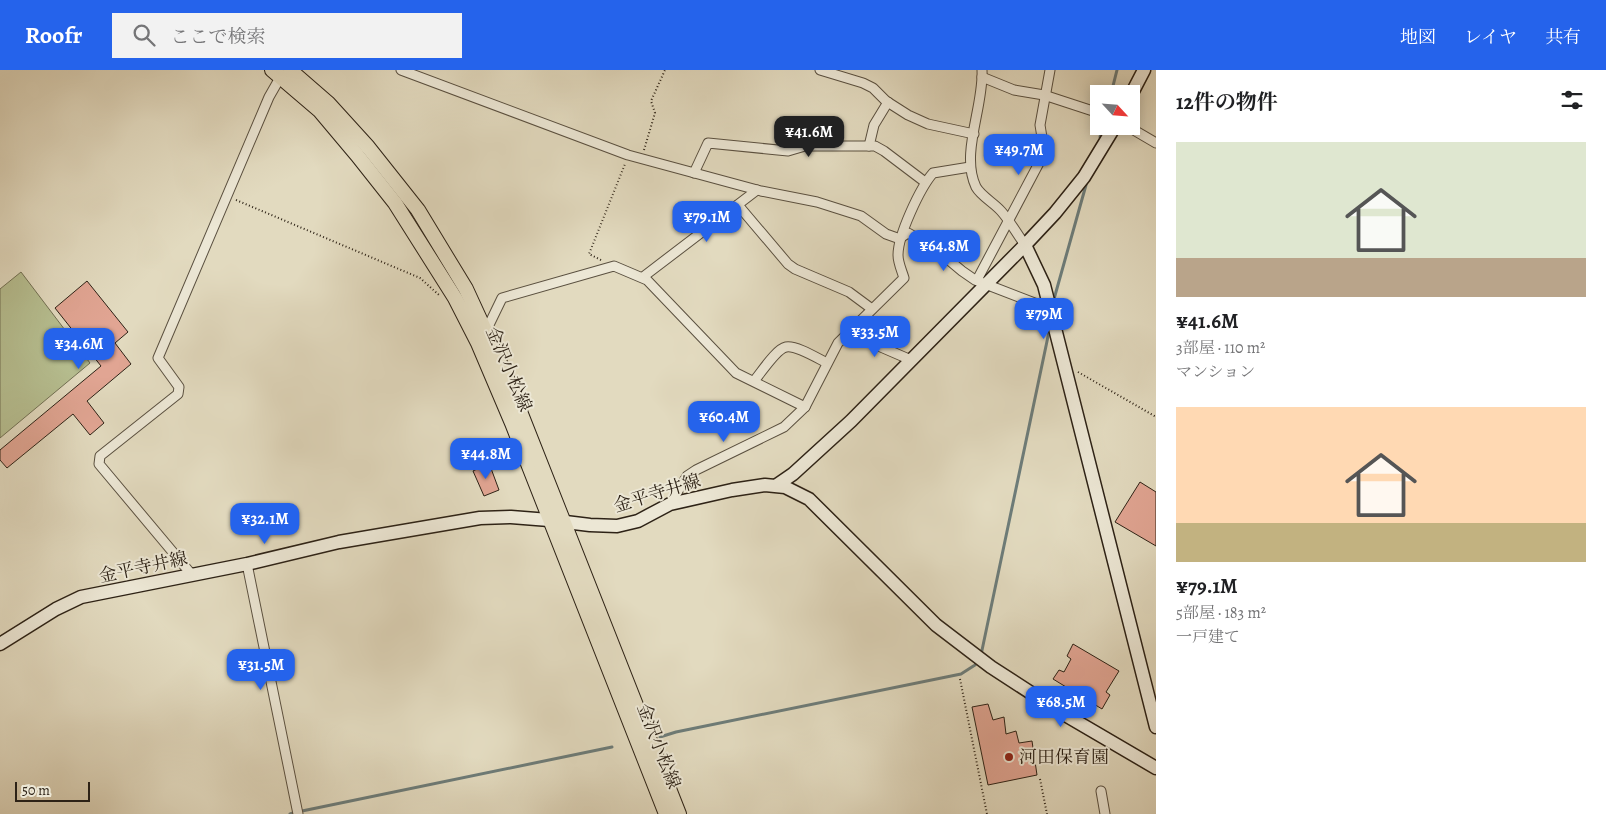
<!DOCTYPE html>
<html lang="ja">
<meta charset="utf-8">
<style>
body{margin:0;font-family:Alegreya,"Noto Serif JP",serif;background:#f2f2f2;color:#202124;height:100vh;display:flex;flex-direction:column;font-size:19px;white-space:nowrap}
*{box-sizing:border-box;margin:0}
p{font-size:16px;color:#757577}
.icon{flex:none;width:28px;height:28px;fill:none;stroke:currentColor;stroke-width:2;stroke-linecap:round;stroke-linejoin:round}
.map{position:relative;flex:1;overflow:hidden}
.details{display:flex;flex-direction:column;background:#fff;width:450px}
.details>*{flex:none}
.needle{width:32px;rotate:116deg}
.controls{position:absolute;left:1090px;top:15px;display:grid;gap:10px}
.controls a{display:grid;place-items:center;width:50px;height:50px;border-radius:0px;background:#fff;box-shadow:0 2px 12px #0003;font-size:25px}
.scale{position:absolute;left:15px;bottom:12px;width:75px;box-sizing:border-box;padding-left:5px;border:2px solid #2d2216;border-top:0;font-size:14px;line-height:18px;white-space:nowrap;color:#2d2216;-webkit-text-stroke:4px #ece7d5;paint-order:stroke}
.price{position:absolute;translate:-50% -42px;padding:0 11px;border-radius:10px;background:#2563eb;color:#fff;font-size:16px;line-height:32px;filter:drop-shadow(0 1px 2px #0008)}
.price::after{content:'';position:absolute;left:50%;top:30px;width:15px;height:11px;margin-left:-8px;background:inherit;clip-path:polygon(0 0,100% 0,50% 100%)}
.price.current{background:#222;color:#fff}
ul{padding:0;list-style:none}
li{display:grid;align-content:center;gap:10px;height:265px;padding:0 20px}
li span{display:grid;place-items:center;height:155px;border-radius:0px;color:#555}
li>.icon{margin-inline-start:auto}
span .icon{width:90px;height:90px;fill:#fffc;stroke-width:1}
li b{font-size:21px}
h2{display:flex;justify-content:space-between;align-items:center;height:60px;padding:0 20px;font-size:21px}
header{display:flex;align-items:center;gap:30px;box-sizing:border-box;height:70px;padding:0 25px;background:#2563eb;color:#fff}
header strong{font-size:24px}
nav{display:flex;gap:28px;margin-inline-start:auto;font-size:18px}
.search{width:350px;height:45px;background:#f2f2f2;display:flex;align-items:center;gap:12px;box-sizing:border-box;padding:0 18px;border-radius:0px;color:#757577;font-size:19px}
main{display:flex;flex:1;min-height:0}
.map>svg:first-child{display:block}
.green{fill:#b6be90;stroke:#727053}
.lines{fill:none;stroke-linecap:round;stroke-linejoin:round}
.stream{stroke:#6d7c79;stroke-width:3}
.building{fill:#e1a593;stroke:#2d2216}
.street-casing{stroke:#5a5040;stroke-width:11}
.secondary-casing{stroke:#2d2216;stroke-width:15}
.primary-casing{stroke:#2d2216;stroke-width:16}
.path{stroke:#2d2216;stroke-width:2;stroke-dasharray:1 2.5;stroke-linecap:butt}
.street{stroke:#ece7d5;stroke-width:9}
.secondary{stroke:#ece7d5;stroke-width:12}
.primary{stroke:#e2dabf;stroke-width:14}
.poi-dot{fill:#8f2418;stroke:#ece7d5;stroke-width:2}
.labels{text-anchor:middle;stroke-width:4;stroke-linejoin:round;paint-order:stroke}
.street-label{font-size:18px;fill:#2d2216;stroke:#ece7d5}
.poi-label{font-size:18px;fill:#2d2216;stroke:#ece7d5;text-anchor:start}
</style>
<header>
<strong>Roofr</strong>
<div class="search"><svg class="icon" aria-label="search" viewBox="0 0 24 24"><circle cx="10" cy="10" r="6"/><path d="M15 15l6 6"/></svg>ここで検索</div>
<nav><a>地図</a><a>レイヤ</a><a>共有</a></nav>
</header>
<main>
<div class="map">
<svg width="1156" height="744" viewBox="0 0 1156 744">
<rect width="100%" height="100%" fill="#e2dabf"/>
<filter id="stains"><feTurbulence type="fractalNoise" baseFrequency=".004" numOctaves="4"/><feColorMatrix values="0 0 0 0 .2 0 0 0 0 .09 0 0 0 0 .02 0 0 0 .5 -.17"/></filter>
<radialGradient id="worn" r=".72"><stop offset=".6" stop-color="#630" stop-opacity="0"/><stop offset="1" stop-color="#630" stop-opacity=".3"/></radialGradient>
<path class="green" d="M21,202L90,293L0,368V219Z"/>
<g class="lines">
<g class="stream">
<path d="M1111,24L1117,0"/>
<path d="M1100,67L1103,56"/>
<path d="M1054,229L1086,115"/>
<path d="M981,585L1050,257"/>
<path d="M660,667L676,662L961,604L975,595L978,591"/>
<path d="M302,741L612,677"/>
<path d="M290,744L293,743"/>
</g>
</g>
<g class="building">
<path d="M87,211L128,262L115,273L131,294L87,331L104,353L90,365L73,344L7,398L0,390V380L101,296L55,238Z"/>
<path d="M489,393L499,420L484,426L473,401Z"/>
<path d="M1140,412L1156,422V476L1115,452Z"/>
<path d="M1073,574L1119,601L1106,622L1110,625L1102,639L1053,609L1059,600L1064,602L1071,589L1067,586Z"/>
<path d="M988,634L993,650L1004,647L1006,664L1016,661L1019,673L1032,671L1037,705L988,715L972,637Z"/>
</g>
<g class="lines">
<g class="street-casing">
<g id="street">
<path d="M401,0L628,85L761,121L817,132L861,146L886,164L900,169"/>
<path d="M820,0L863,13L873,18L886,31L908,45L928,54L974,64"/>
<path d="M982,0C984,36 960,84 976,117C981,126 994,133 1001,141C1010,151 1017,164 1025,175"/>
<path d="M982,7L1014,20L1044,25L1099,43"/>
<path d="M1127,56L1156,73"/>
<path d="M869,76L874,55L888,32"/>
<path d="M694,103L708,73L788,81L805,76H875L884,81L925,112"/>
<path d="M738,135L788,194L795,199L849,222L872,239"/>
<path d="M900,168L908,163L932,176L962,201L975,210L1050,239"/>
<path d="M643,207L757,120"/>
<path d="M977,210L1039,93L1044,80L1040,55L1050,0"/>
<path d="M486,261L502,228L614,196L647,210L736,303L805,337"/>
<path d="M850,261L874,274L911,290"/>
<path d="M754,311C761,303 776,279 786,277C796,275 817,288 827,293"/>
<path d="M670,434L687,406L696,400L784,357L805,337L838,273L904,208C902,201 898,193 898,185C898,165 920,118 933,103L970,97"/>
<path d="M247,494L298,744"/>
<path d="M192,505L99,394L100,386L178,324L179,317L158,288L269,27L281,6"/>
<path d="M1101,721L1105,744"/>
</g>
</g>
<g class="secondary-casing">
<g id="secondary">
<path d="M1131,25L1144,0"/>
<path d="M1025,175L1055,143L1084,107L1115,56"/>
<path d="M777,415L793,404L851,351L1025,175L1044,215L1156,657"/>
<path d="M0,574L56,539L81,527L247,494L339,472L480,448L511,447L549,450L590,455L617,456L638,451L670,434L732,420L765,415L785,417L809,429L936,555L991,597L1062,643L1156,698"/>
</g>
</g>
<g class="primary-casing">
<g id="primary">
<path d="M272,0L320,41L357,85L395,133L455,228L478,273L512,353L666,744"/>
<path d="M290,0L328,33L368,77L418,140L466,219L506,306L679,744"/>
</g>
</g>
<g class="path">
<path d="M644,80L655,43L651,31L665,0"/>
<path d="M236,130L420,208L439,225"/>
<path d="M601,190L589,184L625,94"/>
<path d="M1078,302L1156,347"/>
<path d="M960,609L987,744"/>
<path d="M1040,709L1047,744"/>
</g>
<use href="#street" class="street"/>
<use href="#secondary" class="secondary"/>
<use href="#primary" class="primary"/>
</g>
<circle class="poi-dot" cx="1009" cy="687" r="5"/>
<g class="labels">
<g class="street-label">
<text transform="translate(509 299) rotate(67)" y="6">金沢小松線</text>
<text transform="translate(657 423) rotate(-17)" y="6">金平寺井線</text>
<text transform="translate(143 497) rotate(-12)" y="6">金平寺井線</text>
<text transform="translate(659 676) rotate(69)" y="6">金沢小松線</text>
</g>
<g class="poi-label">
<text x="1019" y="693">河田保育園</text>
</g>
</g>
<rect width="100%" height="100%" filter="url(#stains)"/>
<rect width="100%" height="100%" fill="url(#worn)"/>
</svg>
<div class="controls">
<a><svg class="needle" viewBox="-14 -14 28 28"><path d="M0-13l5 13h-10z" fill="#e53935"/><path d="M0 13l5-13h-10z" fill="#757577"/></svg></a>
</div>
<div class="scale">50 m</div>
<b class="price current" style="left:809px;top:88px">¥41.6M</b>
<b class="price" style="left:1019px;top:106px">¥49.7M</b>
<b class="price" style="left:707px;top:173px">¥79.1M</b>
<b class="price" style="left:944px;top:202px">¥64.8M</b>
<b class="price" style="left:1044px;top:270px">¥79M</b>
<b class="price" style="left:875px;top:288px">¥33.5M</b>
<b class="price" style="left:79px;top:300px">¥34.6M</b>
<b class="price" style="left:724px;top:373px">¥60.4M</b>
<b class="price" style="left:486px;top:410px">¥44.8M</b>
<b class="price" style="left:265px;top:475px">¥32.1M</b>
<b class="price" style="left:261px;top:621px">¥31.5M</b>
<b class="price" style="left:1061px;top:658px">¥68.5M</b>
</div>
<section class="details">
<h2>12件の物件<svg class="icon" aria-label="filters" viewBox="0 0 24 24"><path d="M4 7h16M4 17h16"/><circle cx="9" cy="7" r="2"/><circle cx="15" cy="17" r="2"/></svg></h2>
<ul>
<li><span style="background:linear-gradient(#dfe7d0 75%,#b9a48a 0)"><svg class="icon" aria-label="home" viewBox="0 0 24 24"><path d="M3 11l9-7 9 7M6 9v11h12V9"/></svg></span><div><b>¥41.6M</b><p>3部屋 · 110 m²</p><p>マンション</p></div></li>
<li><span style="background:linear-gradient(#ffd9b3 75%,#c2b280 0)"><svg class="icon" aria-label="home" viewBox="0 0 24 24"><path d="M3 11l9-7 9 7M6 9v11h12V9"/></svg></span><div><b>¥79.1M</b><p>5部屋 · 183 m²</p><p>一戸建て</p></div></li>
</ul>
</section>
</main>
